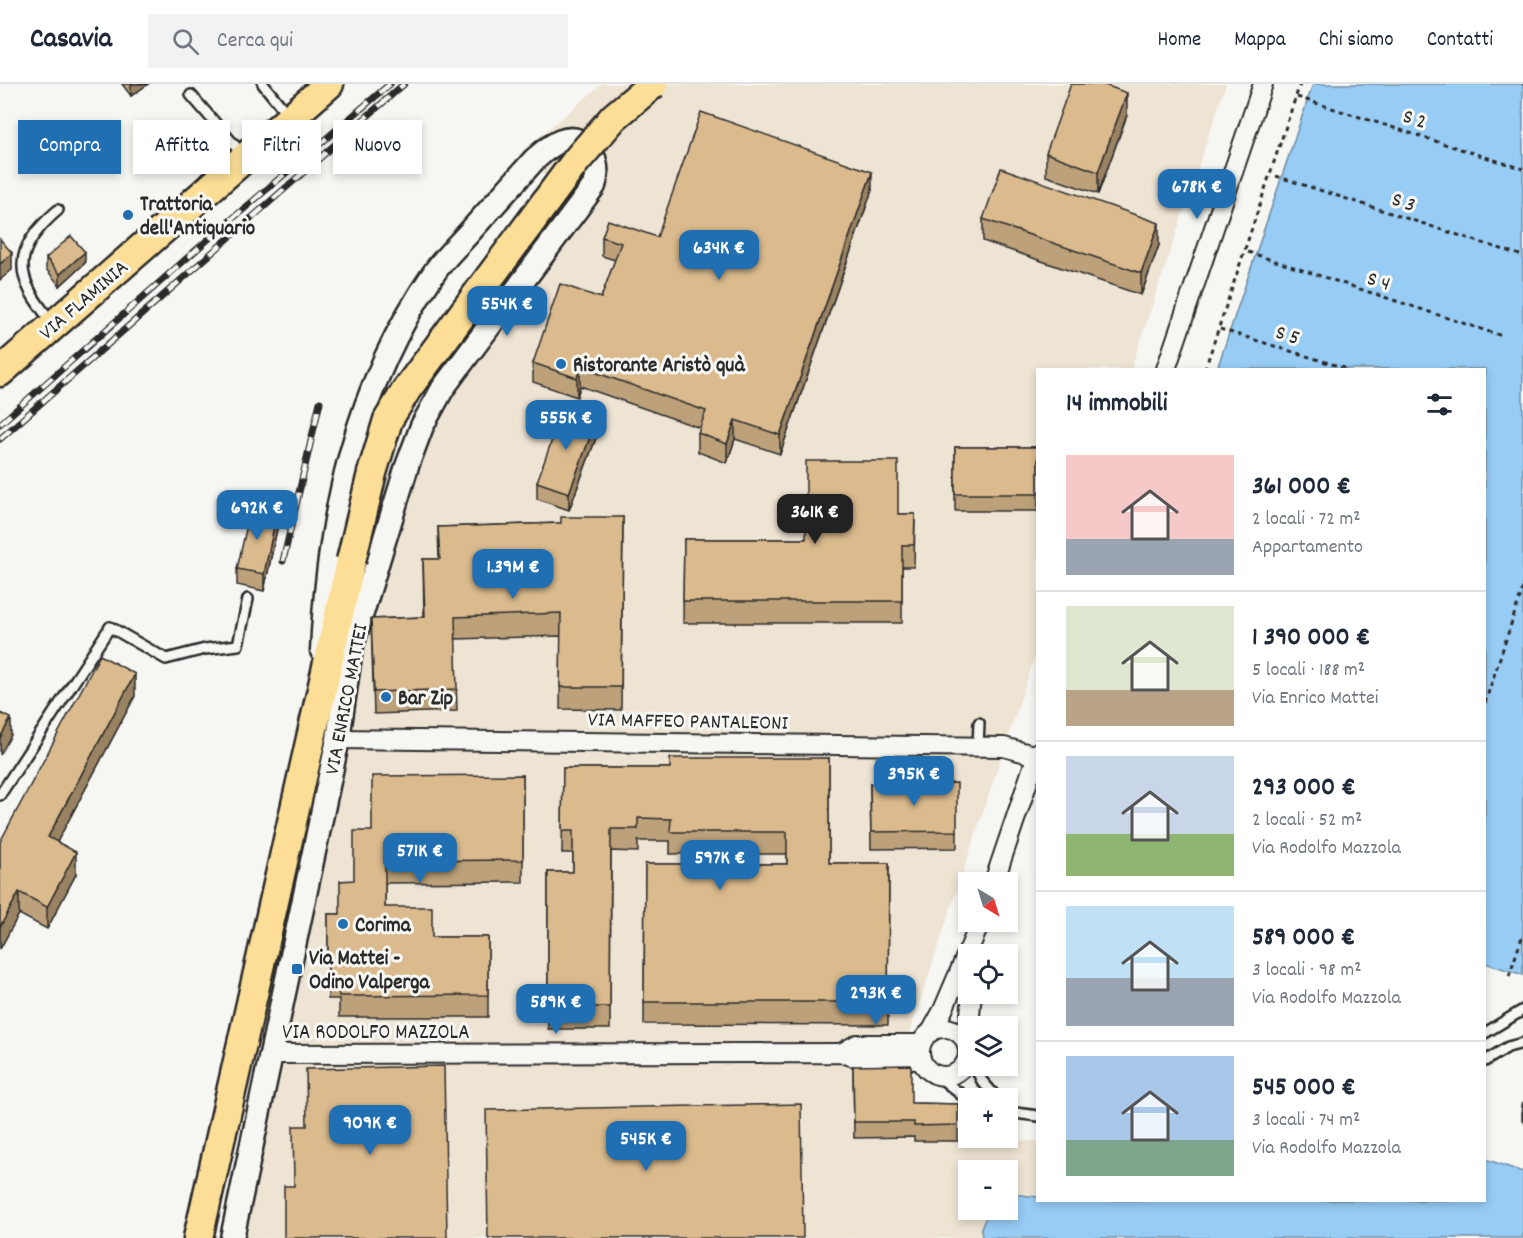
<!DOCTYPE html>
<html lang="it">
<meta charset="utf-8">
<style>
body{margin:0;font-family:Dekko,sans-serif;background:#f2f2f3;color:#1f2937;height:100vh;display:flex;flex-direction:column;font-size:22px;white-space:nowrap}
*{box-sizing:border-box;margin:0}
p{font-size:20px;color:#747a83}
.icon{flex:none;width:33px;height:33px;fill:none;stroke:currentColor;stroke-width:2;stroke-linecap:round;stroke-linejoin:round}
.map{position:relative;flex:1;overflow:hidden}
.details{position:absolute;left:1036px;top:284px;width:450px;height:834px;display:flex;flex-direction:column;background:#fff;border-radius:0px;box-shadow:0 3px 9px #0003}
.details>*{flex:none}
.banner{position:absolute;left:18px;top:36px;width:570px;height:54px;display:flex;gap:12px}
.needle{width:39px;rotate:142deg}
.fabs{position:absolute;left:958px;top:788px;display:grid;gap:12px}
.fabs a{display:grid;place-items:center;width:60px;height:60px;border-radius:0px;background:#fff;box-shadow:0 3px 9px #0003;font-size:30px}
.price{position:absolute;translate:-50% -51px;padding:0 14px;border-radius:12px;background:#1f6fb2;color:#fff;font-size:20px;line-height:39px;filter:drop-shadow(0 2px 3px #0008)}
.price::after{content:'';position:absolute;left:50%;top:36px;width:18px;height:14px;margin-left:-9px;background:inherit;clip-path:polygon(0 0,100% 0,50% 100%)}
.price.active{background:#222;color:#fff}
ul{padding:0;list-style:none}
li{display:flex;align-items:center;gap:18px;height:150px;padding:0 30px}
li+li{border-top:2px solid #e0e1e3}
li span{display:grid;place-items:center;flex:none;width:168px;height:120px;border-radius:0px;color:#555}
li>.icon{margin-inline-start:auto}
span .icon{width:72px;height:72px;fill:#fffc;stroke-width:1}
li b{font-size:26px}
h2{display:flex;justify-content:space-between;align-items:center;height:72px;padding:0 30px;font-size:26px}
.tag{padding:0 21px;border-radius:0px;background:#fff;box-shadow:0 3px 9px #0003;font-size:21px;line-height:54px}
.tag.active{background:#1f6fb2;color:#fff}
header{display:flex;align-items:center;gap:36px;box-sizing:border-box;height:84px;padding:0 30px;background:#fff;border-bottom:2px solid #e0e1e3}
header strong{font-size:28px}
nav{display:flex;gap:33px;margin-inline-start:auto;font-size:21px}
.search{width:420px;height:54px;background:#f2f2f3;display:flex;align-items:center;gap:15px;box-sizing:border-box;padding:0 21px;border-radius:0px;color:#747a83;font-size:22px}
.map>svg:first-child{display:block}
.built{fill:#eee4d4}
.water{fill:#97ccf5;stroke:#6c8ca4;stroke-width:1.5}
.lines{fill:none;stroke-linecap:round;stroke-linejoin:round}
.service-casing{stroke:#2b2b2b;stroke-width:14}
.minor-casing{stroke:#2b2b2b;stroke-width:22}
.tertiary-casing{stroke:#2b2b2b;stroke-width:27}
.primary-casing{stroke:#2b2b2b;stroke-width:33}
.path{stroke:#2b2b2b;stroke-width:3;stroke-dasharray:4.5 4.5;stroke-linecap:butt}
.service{stroke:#f6f6f2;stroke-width:9}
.minor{stroke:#f6f6f2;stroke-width:18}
.tertiary{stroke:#f6f6f2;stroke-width:22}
.primary{stroke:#fcde96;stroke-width:28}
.rail-casing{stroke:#2b2b2b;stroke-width:7}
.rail{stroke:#f6f6f2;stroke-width:4.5;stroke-dasharray:14;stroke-linecap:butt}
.primary-bridge-casing{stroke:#2b2b2b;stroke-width:33;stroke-linecap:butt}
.primary-bridge{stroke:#fcde96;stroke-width:28}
.wall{fill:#bca17a;stroke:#2b2b2b;stroke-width:1.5}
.shaded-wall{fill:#998363;stroke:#2b2b2b;stroke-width:1.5}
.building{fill:#dbbb8e;stroke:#2b2b2b;stroke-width:1.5}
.poi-dot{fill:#1f6fb2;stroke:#f6f6f2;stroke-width:2}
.labels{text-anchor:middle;stroke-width:6;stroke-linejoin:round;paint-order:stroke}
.street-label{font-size:21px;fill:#2b2b2b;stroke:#f6f6f2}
.poi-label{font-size:21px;font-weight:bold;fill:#2b2b2b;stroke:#f6f6f2;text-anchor:start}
</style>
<header>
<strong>Casavia</strong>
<div class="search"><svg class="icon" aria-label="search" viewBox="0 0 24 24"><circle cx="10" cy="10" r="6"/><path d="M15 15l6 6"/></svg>Cerca qui</div>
<nav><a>Home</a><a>Mappa</a><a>Chi siamo</a><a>Contatti</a></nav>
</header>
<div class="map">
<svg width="1523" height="1154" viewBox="0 0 1523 1154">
<rect width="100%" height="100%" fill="#f6f6f2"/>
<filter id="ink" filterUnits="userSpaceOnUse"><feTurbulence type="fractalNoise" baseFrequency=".0167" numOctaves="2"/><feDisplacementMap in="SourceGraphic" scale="12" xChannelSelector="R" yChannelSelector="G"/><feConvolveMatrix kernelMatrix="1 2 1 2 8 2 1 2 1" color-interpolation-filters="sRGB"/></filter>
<g filter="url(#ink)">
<path class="built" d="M602,0H1226L1131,285H1038V563L910,947L900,953L914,1035V1057H1038V1113L1012,1110L1008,1113V1086H969V1125H990L981,1144L982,1154H246L366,556L422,367L470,283L588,124L519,70Z"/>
<g class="water">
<path d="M1313,0H1523V891L1485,879V285H1217Z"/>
<path d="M1485,1075L1523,1088V1154H982L981,1144L990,1125H1008V1113L1012,1110L1038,1113V1116H1485Z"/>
</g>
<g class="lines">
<g class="service-casing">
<g id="service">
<path d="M263,0L288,31"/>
<path d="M191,11L243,71"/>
<path d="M53,239C14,194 10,167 58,126"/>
<path d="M978,662L979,639"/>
<path d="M0,711L110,543L166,575L205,565L238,561L248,515"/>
<path d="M1485,949L1523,926"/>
<path d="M968,971L969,973"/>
<path d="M1485,977L1508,963L1523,959"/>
<path d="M974,981L982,997L997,1014"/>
<path d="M937,991L969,1017"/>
<path d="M1008,1028L1038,1032"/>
</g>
</g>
<g class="minor-casing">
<g id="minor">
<path d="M1166,285L1263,0"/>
<path d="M338,655L1004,663L1037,672"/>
<path d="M994,798L1038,668"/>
<path d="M969,942L972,909"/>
<circle cx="944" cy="968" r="24"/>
<path d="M931,948L943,926L981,837"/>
<path d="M841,969L857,960H921"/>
<path d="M270,970L841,969L858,974L921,976"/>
</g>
</g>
<g class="tertiary-casing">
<path id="tertiary" d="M232,1154L338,655L351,565L407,382L422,342L443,304L594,102C602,80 589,47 561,57C550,61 542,69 534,76C512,101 489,126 467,151C456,163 443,175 434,189C356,302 328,431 322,567"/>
</g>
<g class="primary-casing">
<g id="primary">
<path d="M0,288L329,0"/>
<path d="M198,1154L351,477"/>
</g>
</g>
<g class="path">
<path d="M1522,0H1523"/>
<path d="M1297,13L1523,85"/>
<path d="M1276,92L1523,172"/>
<path d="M1248,168L1502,252"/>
<path d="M1220,245L1348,285"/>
<path d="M1205,285L1300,0"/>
<path d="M1485,619L1523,504"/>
<path d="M1037,792L1038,789"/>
<path d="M1509,892L1523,850"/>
</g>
<use href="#service" class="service"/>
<use href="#minor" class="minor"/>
<use href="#tertiary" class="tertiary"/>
<use href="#primary" class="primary"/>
<g class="rail-casing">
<g id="rail">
<path d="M0,340L204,159L390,0"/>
<path d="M0,355L404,0"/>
<path d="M283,477L320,318"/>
</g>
</g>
<use href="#rail" class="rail"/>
<g class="primary-bridge-casing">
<path id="primary-bridge" d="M351,477L372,389L388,336L407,305L576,77L614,33L653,0"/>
</g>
<use href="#primary-bridge" class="primary-bridge"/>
</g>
<g class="wall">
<path d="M122,0H148L131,12Z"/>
<path d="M1127,31L1098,110L1046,92V69Z"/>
<path d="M872,106L780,370L735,355L727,379L698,368V349L700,344L580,302L577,313L533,298V279L601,214L615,176L602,172V153H657Z"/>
<path d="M983,135L1159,161L1141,211L983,157Z"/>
<path d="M46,174L85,179L60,202L46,185Z"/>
<path d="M596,354L569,426L537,415V398Z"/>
<rect x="955" y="363" width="83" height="64"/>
<path d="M898,430H915L914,483H902V539H683L684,455H806Z"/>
<path d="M623,433L621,626L560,625L561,552L455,555L457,627L374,630L371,535L424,533L423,475H439L438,443L561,439Z"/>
<path d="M277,445L264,507L237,501V485Z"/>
<path d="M135,612L57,758L76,790L47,845L19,830L0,865V758Z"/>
<path d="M829,674V779H889L888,941L644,940L645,780H787V770H670V757H638V768L611,767L610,945H548V788H573V769H562L563,684H670Z"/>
<path d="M523,691V798L385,799V823L432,853H488V933H339V915H328V830H340L354,796L372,747Z"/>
<path d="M870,700L957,747V764L871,765Z"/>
<path d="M853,982L911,1019L958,1020V1057H914V1053L854,1054Z"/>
<path d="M1523,1018V1038L1522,1037V1021Z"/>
</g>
<g class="shaded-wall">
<path d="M132,0H148L131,12V1Z"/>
<path d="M1127,9V31L1098,110V88Z"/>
<path d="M872,88V106L780,370V351Z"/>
<path d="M1159,139V161L1141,211V189Z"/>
<path d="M85,168V179L60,202V190Z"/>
<path d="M12,169V186L0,196V180Z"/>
<path d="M580,283V302L577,313V294Z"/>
<path d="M735,336V355L727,379V360Z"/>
<path d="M596,337V354L569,426V409Z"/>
<path d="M277,428V445L264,507V490Z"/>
<path d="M135,590V612L48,775V753Z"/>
<path d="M11,634V651L0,671V654Z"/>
<path d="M76,768V790L47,845V823Z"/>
<path d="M19,808V830L0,865V843Z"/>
</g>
<g class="building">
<path d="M1071,0H1102L1127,9L1098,88L1046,69Z"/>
<path d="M701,28L872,88L780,351L735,336L727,360L698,349L706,327L580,283L577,294L533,279L560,200L601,214L621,159L602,153L608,136L657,153Z"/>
<path d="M1001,84L1159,139L1141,189L983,135Z"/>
<path d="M71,152L85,168L60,190L46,174Z"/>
<path d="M0,155L12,169L0,180Z"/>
<path d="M563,325L596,337L569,409L537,398Z"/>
<rect x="955" y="363" width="83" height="47"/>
<path d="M806,377H898V430H915L914,461H902V517H683L684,455H806Z"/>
<path d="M251,423L277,428L264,490L237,485Z"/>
<path d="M561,433H623L621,603H560L561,529L455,533L457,605L374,608L371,535L425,533L423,475H440L438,443L561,439Z"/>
<path d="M100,571L135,590L48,753L76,768L47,823L19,808L0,843V758Z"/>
<path d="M0,629L11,634L0,654Z"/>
<path d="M670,674H829V779H889L888,918H644L645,780H787V748H670L671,735L638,734V745H611L610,923H548V788H573V747H562L563,684H670Z"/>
<path d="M523,691V776L385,777V823H432V853H488V911L339,912V894H328V830H340V797L354,796V747H372V692Z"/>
<path d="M957,699V747L871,748L870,700Z"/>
<path d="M911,981V1019L958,1020V1041L914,1042V1038H854L853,982Z"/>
<path d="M444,982L447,1154H284V1102H294L293,1042H307L306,985Z"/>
<path d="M801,1020L803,1154H488L486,1026Z"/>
</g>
</g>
<g class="poi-dot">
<circle cx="128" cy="131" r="6"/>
<circle cx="561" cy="280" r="6"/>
<circle cx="386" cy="613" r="6"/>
<circle cx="343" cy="840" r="6"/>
<rect x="291" y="879" width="12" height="12" rx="3"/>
</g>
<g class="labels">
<g class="street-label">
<text transform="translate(1415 34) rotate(18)" y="7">S 2</text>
<text transform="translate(1404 117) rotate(18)" y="7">S 3</text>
<text transform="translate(1379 196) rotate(18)" y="7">S 4</text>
<text transform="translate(83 215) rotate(-41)" y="7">VIA FLAMINIA</text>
<text transform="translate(1288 250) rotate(18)" y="7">S 5</text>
<text transform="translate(345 615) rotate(-79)" y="7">VIA ENRICO MATTEI</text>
<text transform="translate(688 636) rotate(1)" y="7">VIA MAFFEO PANTALEONI</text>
<text x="376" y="954">VIA RODOLFO MAZZOLA</text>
</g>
<g class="poi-label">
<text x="140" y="126">Trattoria<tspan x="140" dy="24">dell'Antiquario</tspan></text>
<text x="573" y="287">Ristorante Aristò quà</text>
<text x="398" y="620">Bar Zip</text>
<text x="355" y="847">Corima</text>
<text x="309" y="880">Via Mattei -<tspan x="309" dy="24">Odino Valperga</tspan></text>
</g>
</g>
</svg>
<div class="fabs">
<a><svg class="needle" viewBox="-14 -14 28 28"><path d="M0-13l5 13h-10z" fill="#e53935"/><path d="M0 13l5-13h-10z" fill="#747a83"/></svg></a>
<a><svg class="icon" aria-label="locate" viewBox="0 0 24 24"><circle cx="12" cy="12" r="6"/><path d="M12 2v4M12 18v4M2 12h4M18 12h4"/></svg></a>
<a><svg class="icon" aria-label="layers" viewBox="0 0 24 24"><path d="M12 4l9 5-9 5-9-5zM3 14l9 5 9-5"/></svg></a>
<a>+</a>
<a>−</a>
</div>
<b class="price" style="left:1197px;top:136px">678K €</b>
<b class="price" style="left:719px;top:197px">634K €</b>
<b class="price" style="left:507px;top:253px">554K €</b>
<b class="price" style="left:566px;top:367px">555K €</b>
<b class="price" style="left:257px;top:457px">692K €</b>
<b class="price active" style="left:815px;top:461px">361K €</b>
<b class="price" style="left:513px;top:516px">1.39M €</b>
<b class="price" style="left:914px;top:723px">395K €</b>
<b class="price" style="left:420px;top:800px">571K €</b>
<b class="price" style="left:720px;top:807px">597K €</b>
<b class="price" style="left:876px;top:942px">293K €</b>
<b class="price" style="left:556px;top:951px">589K €</b>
<b class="price" style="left:370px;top:1072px">909K €</b>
<b class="price" style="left:646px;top:1088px">545K €</b>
<div class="banner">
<a class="tag active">Compra</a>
<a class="tag">Affitta</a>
<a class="tag">Filtri</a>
<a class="tag">Nuovo</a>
</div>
<section class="details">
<h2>14 immobili<svg class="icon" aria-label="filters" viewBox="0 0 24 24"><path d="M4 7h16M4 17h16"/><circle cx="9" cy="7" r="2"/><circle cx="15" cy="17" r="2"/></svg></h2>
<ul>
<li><span style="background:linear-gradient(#f6c9c9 70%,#9aa5b1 0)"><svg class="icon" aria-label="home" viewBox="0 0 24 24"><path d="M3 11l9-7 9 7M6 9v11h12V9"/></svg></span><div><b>361 000 €</b><p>2 locali · 72 m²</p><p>Appartamento</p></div></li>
<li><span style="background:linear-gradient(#dfe7d0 70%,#b9a48a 0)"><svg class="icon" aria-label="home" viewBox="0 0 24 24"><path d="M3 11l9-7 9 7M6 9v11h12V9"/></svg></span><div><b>1 390 000 €</b><p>5 locali · 188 m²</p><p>Via Enrico Mattei</p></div></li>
<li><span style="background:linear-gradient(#c9d6e8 65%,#8fb573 0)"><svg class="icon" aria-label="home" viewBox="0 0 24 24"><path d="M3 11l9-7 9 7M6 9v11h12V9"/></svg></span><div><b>293 000 €</b><p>2 locali · 52 m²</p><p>Via Rodolfo Mazzola</p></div></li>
<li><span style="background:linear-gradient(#bfe0f5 60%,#9aa5b1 0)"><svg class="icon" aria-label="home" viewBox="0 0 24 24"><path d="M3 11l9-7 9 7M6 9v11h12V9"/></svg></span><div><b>589 000 €</b><p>3 locali · 98 m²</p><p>Via Rodolfo Mazzola</p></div></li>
<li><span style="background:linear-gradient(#a9c7e8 70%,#7fa58c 0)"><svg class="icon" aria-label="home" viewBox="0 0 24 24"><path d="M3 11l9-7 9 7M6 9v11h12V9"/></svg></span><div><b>545 000 €</b><p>3 locali · 74 m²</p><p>Via Rodolfo Mazzola</p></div></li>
</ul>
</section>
</div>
